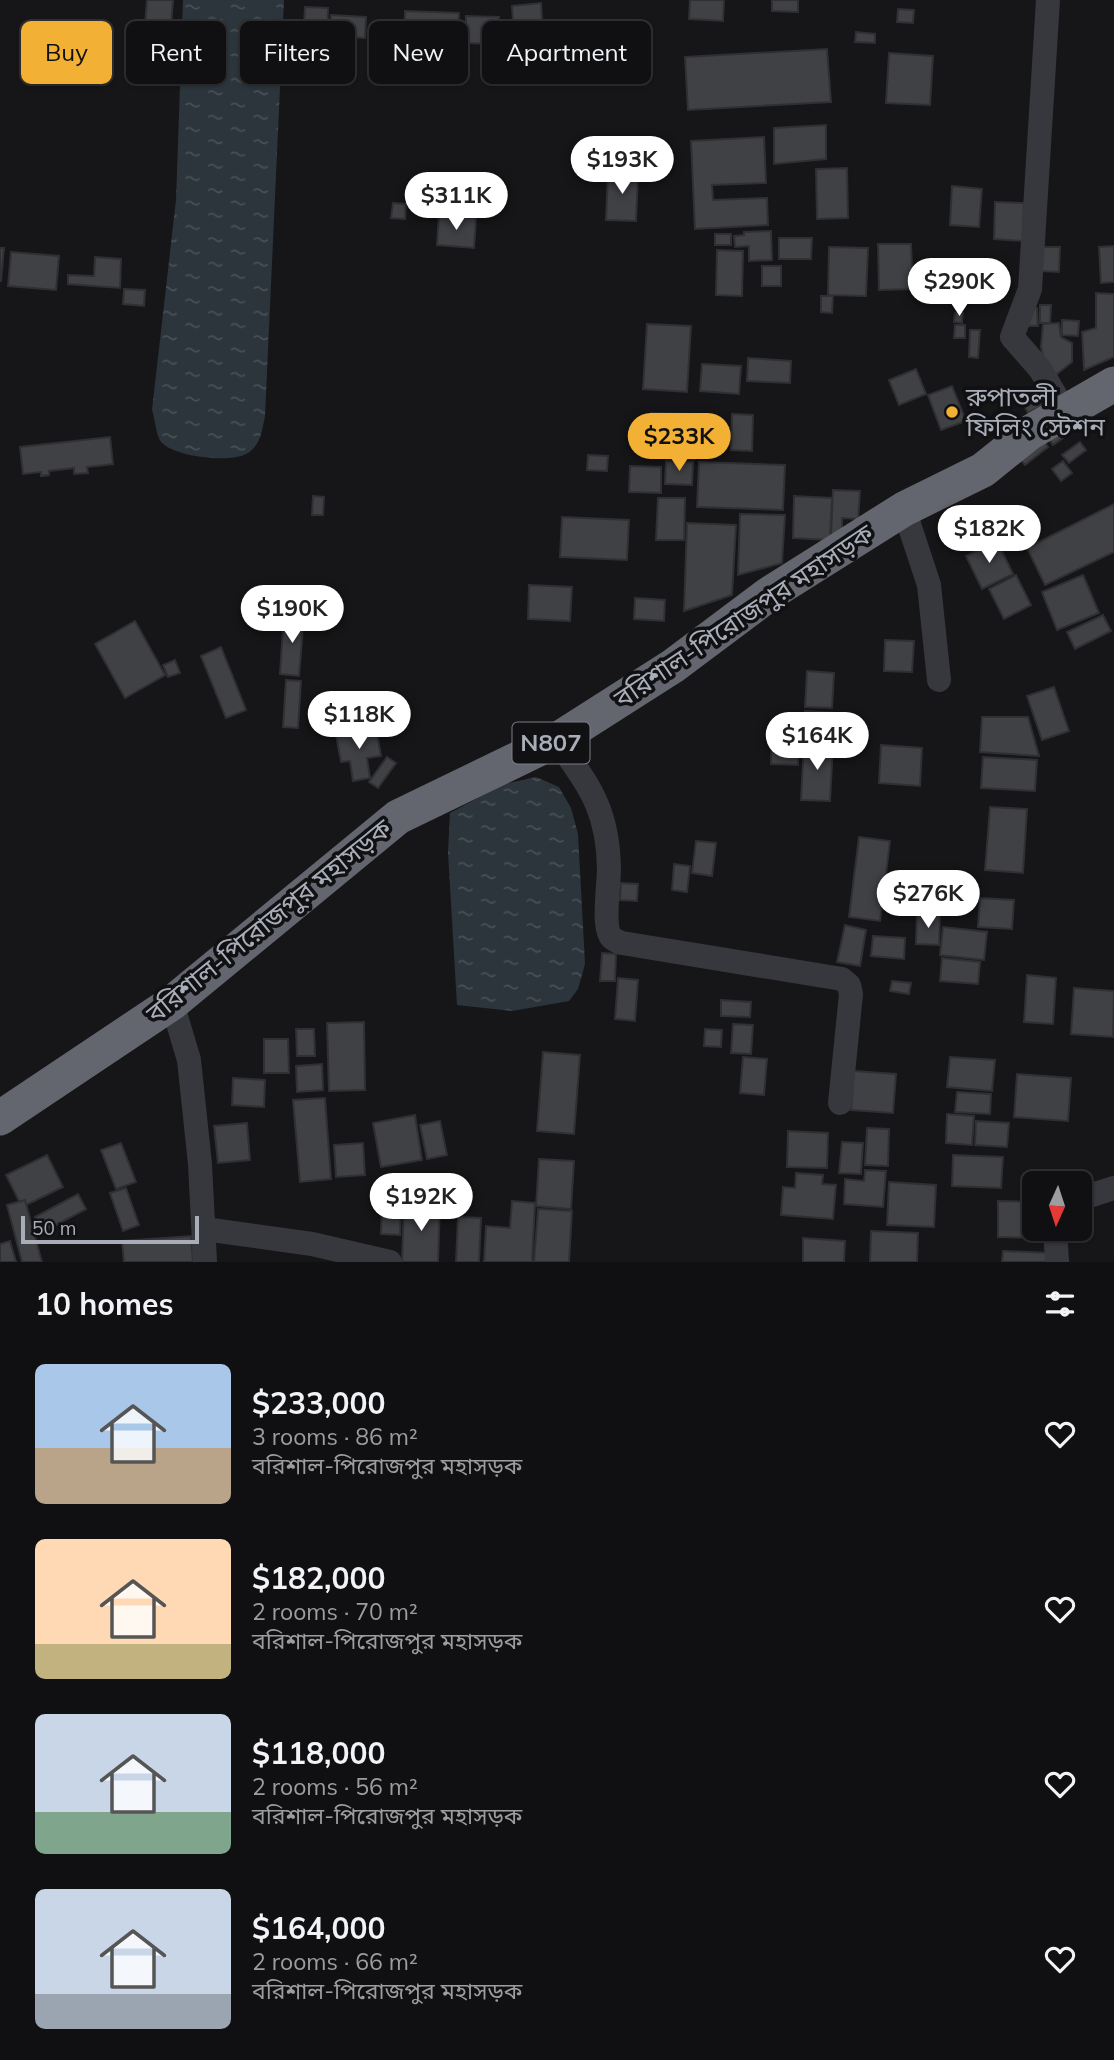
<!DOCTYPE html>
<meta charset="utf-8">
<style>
body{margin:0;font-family:Mulish,"Noto Sans Bengali",sans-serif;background:#1e1e20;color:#f1f3f6;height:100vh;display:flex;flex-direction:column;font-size:26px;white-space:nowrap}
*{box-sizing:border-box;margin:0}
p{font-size:23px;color:#9c9d9f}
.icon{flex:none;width:38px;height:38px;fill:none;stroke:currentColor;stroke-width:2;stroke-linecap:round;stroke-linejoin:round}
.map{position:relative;height:1262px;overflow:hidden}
.side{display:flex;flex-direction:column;background:#101012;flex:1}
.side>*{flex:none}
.hud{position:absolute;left:21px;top:21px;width:700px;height:63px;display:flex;gap:14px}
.needle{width:46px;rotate:183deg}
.buttons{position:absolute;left:1022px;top:1171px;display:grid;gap:14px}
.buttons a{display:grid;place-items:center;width:70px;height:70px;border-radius:10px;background:#101012;box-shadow:0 2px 5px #0004,0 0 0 2px #303032;font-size:35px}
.scale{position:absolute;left:21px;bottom:18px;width:178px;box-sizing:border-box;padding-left:7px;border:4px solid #a8adb8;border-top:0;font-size:19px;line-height:24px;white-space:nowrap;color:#a8adb8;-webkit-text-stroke:5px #111113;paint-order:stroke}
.price{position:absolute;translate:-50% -60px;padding:0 16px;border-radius:24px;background:#fff;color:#222;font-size:23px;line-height:46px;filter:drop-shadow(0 2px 4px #0008)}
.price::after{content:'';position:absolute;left:50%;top:42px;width:21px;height:16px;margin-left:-10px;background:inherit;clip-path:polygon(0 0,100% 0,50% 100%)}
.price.selected{background:#f2b134;color:#111}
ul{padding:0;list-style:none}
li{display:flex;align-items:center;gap:21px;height:175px;padding:0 35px}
li span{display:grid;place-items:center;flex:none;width:196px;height:140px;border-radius:10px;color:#555}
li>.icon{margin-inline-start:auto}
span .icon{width:84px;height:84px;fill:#fffc;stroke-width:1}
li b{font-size:30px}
h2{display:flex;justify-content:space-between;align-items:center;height:84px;padding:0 35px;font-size:30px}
.pill{padding:0 24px;border-radius:10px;background:#101012;box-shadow:0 2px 5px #0004,0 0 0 2px #303032;font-size:24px;line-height:63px}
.pill.selected{background:#f2b134;color:#111}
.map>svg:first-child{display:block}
.water{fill:url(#water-ripples)}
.building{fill:#404145;stroke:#303034;stroke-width:2}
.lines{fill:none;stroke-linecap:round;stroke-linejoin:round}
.minor{stroke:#37383d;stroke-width:24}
.highway{stroke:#63666e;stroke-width:35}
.poi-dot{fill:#f2b134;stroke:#111113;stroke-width:2.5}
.labels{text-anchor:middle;stroke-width:7;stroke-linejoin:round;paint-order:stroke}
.shield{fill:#111113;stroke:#7b7e86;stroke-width:2}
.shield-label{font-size:24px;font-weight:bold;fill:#a8adb8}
.poi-label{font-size:26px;fill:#a8adb8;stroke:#111113;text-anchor:start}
.street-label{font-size:26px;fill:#a8adb8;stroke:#111113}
</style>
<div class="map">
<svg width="1114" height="1262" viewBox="0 0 1114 1262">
<defs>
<pattern id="water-ripples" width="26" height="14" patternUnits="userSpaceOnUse" patternTransform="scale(1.75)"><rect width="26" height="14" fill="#2c353c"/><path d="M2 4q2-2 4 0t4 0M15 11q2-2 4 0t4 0" fill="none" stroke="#485056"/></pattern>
</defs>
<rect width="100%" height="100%" fill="#161618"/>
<g class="water">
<path d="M183,0H284L265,416C262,430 261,446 246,454C229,463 174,457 161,442C156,435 155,419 152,410L176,200Z"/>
<path d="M536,777L559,787L571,808L578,834L585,964L578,989L569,1001L512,1011L457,1005L448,852L450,813L504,784Z"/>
</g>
<g class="building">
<path d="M147,0H173L169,53L143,52Z"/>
<path d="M690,0H724L723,21L689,19Z"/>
<path d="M772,0H798V12L772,11Z"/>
<path d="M541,3L543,35L514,37L512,6Z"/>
<path d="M305,7L328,8L327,45L303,44Z"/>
<path d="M898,9L914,10L913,23L897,22Z"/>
<path d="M405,11L459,13L457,54L404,51Z"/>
<path d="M331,15L366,17L365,38L330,36Z"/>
<path d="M466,16L499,17L498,44L466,43Z"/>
<path d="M856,32L875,34V43L855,42Z"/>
<path d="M827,49L831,102L688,110L685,57Z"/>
<path d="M889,53L933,56L930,105L886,103Z"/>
<path d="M826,125V159L774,164V128Z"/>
<path d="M764,137L766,183L712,185L713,200L767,198L768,225L695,229L691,141Z"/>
<path d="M847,168L848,218L817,219L816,169Z"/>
<path d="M608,172L638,173L636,221L606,220Z"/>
<path d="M952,186L982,189L979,227L950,225Z"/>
<path d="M995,202L1024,203L1023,241L994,239Z"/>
<path d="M393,203L406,204L405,219L391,218Z"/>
<path d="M439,215L476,218L474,248L437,245Z"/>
<path d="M771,231L772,260L749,261V246L735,247L734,236L744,235V232Z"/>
<rect x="715" y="234" width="16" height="11"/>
<path d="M779,238H812L811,259H779Z"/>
<path d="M878,244H911L913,289L879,290Z"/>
<path d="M1114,246V282L1101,283L1099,247Z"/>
<path d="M829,247L868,248L866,296L828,295Z"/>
<path d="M1040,247H1060L1059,272L1040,271Z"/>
<path d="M0,248H4L1,281H0Z"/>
<path d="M717,250L743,251L742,296L716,295Z"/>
<path d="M11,252L59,256L56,290L8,286Z"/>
<path d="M95,257L121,259L120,288L68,284V275L94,276Z"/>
<rect x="762" y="266" width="19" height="20"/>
<path d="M124,289L145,290L144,306L123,304Z"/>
<path d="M1096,293L1114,294V357L1084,370L1082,332L1096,328Z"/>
<path d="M821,296H833L832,313L821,312Z"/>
<path d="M1040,305H1051L1050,323H1040Z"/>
<path d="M1026,308H1037L1038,326H1026Z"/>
<path d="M955,313H963L962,323L954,322Z"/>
<path d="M1062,320L1079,321L1078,336L1062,335Z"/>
<path d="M1059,323L1061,337L1072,343V362L1052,378L1047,373L1041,347L1043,324Z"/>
<path d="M647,324L691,326L687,392L643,389Z"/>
<path d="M955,325H965V338H954Z"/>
<path d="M970,330H980L978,358L969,357Z"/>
<path d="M748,358L791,361L790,383L747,381Z"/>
<path d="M702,364L741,366L739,394L700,391Z"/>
<path d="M916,369L926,394L899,405L889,380Z"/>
<path d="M952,386L966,421L941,430L928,395Z"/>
<path d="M1046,388L1053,399L1028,413L1022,402Z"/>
<path d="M651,413L696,414L695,459L649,458Z"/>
<path d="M732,414L753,415L752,451L731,450Z"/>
<path d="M1060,428L1066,436L1053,445L1047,436Z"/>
<path d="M110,437L113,464L87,467L88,473L74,474V468L49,471V475L41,476V472L23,474L20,447Z"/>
<path d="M1042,438L1048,447L1025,465L1018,457Z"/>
<path d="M1080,442L1086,450L1069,463L1062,455Z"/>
<path d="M588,455L608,456L607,471L587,470Z"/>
<path d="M666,461L693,462L692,485L665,484Z"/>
<path d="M1063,461L1072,473L1061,481L1052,469Z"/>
<path d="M699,462L785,465L783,510L697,507Z"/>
<path d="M630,466L661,467V493L629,492Z"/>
<path d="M833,490L860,491L858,519L842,518V535H831Z"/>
<path d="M313,496L324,497L323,515H312Z"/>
<path d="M794,496L832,498L830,540L793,538Z"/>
<path d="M658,498H685L684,540H656Z"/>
<path d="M1114,504V552L1045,585L1027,548Z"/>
<path d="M740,514L785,515L782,563L738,575Z"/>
<path d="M562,517L629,520L627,560L560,557Z"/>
<path d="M687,523L736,525L732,595L684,611Z"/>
<path d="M997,541L1013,574L982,589L966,556Z"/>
<path d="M1016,575L1031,605L1004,619L989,589Z"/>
<path d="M1083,575L1099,613L1057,630L1042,592Z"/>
<path d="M529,585L572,587L570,621L528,619Z"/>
<path d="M635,598L665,600L664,621L634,619Z"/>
<path d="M284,614L304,616L299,676L280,674Z"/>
<path d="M1103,615L1111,631L1075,649L1067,632Z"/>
<path d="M135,621L165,675L125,698L95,644Z"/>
<path d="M885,640L914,641L912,672L884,671Z"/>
<path d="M221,647L246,710L226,718L201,656Z"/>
<path d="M175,660L180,673L168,677L163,665Z"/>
<path d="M807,671L834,673L832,708L805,707Z"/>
<path d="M286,680L301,681L298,728L283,727Z"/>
<path d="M1054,687L1069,731L1042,740L1027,696Z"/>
<path d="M805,711L836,713L835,743L803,741Z"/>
<path d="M982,717H1028L1039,756L980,752Z"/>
<path d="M772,722H799L798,765L771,764Z"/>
<path d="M376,728L381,756L367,758L370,778L353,781L350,761L341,762L336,735Z"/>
<path d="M804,744L833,745L830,801L801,800Z"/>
<path d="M881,745L922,748L920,786L879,783Z"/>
<path d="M387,757L396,763L378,788L369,782Z"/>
<path d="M983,757L1037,760L1035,791L981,788Z"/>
<path d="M990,807L1027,809L1023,873L985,870Z"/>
<path d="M859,837L890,841L880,921L849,917Z"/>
<path d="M696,841L716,843L712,876L692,873Z"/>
<path d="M674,864L690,866L687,892L672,890Z"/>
<path d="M950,881L971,883L967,913L946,911Z"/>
<path d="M621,883L638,884L637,901L620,900Z"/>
<path d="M980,898L1014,900L1012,929L978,927Z"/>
<path d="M917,914L940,915L939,945L916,944Z"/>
<path d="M845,925L866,930L860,966L837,962Z"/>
<path d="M943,927L987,932L984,960L940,955Z"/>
<path d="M873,936L905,938L904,959L871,956Z"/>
<path d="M602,953L616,954L615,981H600Z"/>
<path d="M942,958L980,962L978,984L940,981Z"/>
<path d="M1027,975L1056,978L1053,1024L1024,1022Z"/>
<path d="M618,978L638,980L635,1021L615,1019Z"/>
<path d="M892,981L911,983L909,994L890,991Z"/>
<path d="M1074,988L1114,991L1113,1037L1071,1034Z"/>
<path d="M721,1000L751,1002L750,1017L721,1016Z"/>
<path d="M364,1022L365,1090L329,1091L327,1023Z"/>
<path d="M733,1024L753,1025L751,1054L731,1053Z"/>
<path d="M296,1029H314L315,1056H297Z"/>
<path d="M705,1029L722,1030L721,1047L704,1046Z"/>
<path d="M264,1039H288L289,1073H264Z"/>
<path d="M543,1052L580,1055L574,1134L537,1131Z"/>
<path d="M743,1057L767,1059L764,1095L740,1093Z"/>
<path d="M950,1057L995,1060L992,1091L947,1087Z"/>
<path d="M322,1064L323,1090L297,1092L296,1066Z"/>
<path d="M854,1071L896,1074L893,1113L851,1110Z"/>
<path d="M1017,1074L1071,1078L1068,1121L1014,1117Z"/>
<path d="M233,1078L265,1080L264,1107L232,1105Z"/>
<path d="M957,1092L991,1094L990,1114L955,1112Z"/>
<path d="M325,1098L331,1179L300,1182L293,1100Z"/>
<path d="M947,1114L974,1116L972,1145L946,1143Z"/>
<path d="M415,1115L422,1160L381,1167L373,1123Z"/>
<path d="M440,1121L447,1155L427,1159L420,1125Z"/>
<path d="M976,1121L1009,1123L1007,1147L975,1145Z"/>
<path d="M247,1123L250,1160L218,1163L214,1126Z"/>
<path d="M867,1128L889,1129L888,1166L865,1165Z"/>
<path d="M788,1131L828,1133L827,1168L787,1167Z"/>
<path d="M842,1142L863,1143L861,1174L839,1173Z"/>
<path d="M121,1143L136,1182L116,1189L101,1150Z"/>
<path d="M363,1143L365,1175L336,1177L334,1145Z"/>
<path d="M47,1155L63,1187L22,1207L6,1175Z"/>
<path d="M953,1155L1003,1157L1001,1188L952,1186Z"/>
<path d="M539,1159L574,1161L571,1209L536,1206Z"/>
<path d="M865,1170L886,1171L883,1207L844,1204L845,1179L864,1181Z"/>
<path d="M796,1173L823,1175L822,1184L836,1185L833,1219L781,1215L783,1187L795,1188Z"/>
<path d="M889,1182L936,1185L934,1227L887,1225Z"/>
<path d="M126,1188L139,1225L123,1231L110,1193Z"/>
<path d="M78,1194L86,1209L43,1232L35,1217Z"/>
<path d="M25,1200L42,1262H22L7,1205Z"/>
<path d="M512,1201L535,1203L532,1262H484L486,1226L510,1228Z"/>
<path d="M998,1201L1034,1202V1228H1046L1045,1238L998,1237Z"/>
<path d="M404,1203L440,1205L438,1262H402Z"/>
<path d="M382,1205L401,1206L400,1235L381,1234Z"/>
<path d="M538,1209L572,1211L569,1262H534Z"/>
<path d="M458,1217L481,1218L479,1262H456Z"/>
<path d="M871,1231L918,1233L917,1262H870Z"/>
<path d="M191,1236L193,1262H124L122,1241Z"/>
<path d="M803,1238L845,1241L844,1262H803Z"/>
<path d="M10,1241L16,1262H0V1244Z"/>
<path d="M1003,1251L1051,1253L1050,1262H1002Z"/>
</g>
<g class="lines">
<g class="minor">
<path d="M1048,0L1030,289L1012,337L1040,369L1066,413"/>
<path d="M904,509L929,585L939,680"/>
<path d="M557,740C589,787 608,808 609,869C609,884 602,928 612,938C613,939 620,943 622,943L842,979L849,985L851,994L840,1103"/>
<path d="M172,1003L189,1060L200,1164L205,1262"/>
<path d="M1080,1199L1114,1188"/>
<path d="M1055,1228L1057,1262"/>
<path d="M204,1229L312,1244L390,1262"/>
</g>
<path class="highway" d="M0,1118L172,1003L398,817L557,740L673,666L769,594L904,509L983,470L1029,433L1114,384"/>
</g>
<circle class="poi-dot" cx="952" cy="412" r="7"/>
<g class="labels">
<rect class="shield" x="512.5" y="722.5" width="77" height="41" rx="5"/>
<g class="shield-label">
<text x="551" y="751">N807</text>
</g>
<g class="poi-label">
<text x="966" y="406">রুপাতলী<tspan x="966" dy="30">ফিলিং স্টেশন</tspan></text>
</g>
<g class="street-label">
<text transform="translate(744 616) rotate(-34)" y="9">বরিশাল-পিরোজপুর মহাসড়ক</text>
<text transform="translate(269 921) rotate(-39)" y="9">বরিশাল-পিরোজপুর মহাসড়ক</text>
</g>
</g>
</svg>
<div class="buttons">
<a><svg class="needle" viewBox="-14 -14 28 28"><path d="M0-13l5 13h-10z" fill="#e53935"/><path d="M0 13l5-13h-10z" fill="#9c9d9f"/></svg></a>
</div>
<div class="scale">50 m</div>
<b class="price" style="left:622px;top:196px">$193K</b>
<b class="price" style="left:456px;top:232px">$311K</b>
<b class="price" style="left:959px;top:318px">$290K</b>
<b class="price selected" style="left:679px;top:473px">$233K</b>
<b class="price" style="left:989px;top:565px">$182K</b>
<b class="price" style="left:292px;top:645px">$190K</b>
<b class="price" style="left:359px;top:751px">$118K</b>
<b class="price" style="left:817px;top:772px">$164K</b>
<b class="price" style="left:928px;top:930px">$276K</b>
<b class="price" style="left:421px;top:1233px">$192K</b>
<div class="hud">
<a class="pill selected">Buy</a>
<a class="pill">Rent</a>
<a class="pill">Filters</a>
<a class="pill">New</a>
<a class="pill">Apartment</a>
</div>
</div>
<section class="side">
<h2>10 homes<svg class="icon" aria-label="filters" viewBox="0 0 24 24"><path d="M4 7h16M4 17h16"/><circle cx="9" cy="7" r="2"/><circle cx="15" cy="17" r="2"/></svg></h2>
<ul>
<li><span style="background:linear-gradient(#a9c7e8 60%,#b9a48a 0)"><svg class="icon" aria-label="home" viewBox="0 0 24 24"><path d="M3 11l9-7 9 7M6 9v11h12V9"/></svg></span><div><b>$233,000</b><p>3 rooms · 86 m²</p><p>বরিশাল-পিরোজপুর মহাসড়ক</p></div><svg class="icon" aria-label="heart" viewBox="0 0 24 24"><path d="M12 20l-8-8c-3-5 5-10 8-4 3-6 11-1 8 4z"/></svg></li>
<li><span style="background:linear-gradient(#ffd9b3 75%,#c2b280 0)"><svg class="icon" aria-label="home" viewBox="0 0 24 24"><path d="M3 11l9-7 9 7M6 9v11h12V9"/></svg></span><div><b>$182,000</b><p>2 rooms · 70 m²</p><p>বরিশাল-পিরোজপুর মহাসড়ক</p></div><svg class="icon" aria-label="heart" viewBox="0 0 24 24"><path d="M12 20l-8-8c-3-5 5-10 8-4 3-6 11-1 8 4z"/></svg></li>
<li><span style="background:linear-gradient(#c9d6e8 70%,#7fa58c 0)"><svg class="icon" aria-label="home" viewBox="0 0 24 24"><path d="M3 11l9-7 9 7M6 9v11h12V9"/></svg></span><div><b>$118,000</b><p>2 rooms · 56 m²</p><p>বরিশাল-পিরোজপুর মহাসড়ক</p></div><svg class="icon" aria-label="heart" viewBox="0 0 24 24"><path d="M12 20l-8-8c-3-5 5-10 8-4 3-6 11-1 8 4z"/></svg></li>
<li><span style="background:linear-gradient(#c9d6e8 75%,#9aa5b1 0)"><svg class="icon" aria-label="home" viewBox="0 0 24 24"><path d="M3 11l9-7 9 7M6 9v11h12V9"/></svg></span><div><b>$164,000</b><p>2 rooms · 66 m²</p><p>বরিশাল-পিরোজপুর মহাসড়ক</p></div><svg class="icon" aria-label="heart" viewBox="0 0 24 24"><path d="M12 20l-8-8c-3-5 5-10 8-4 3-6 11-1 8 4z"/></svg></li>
</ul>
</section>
